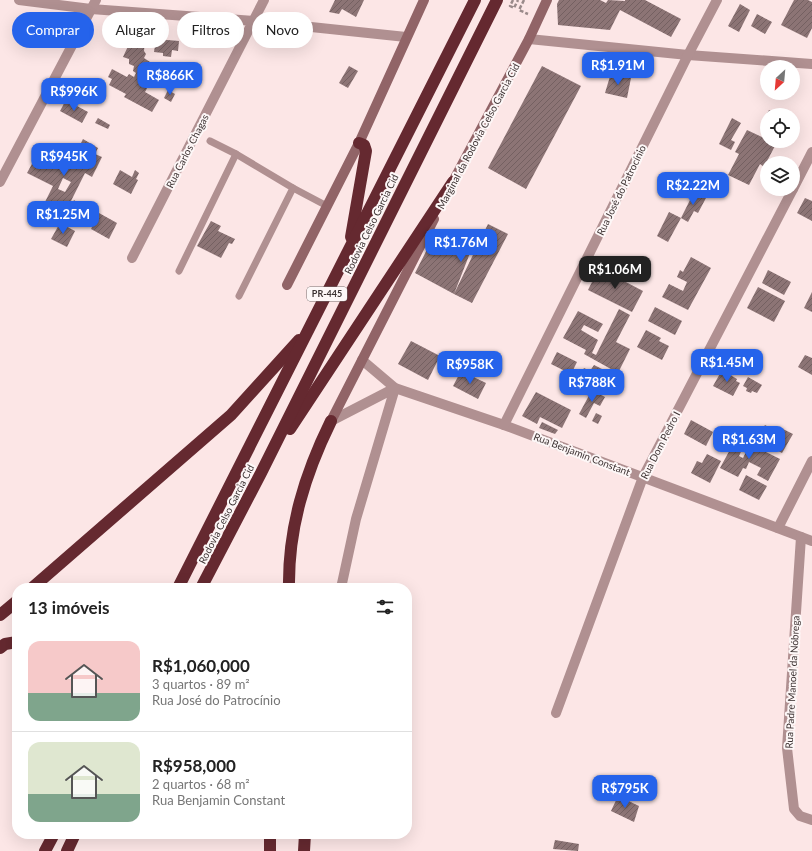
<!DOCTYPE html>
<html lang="pt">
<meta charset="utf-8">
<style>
body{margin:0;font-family:Lato,sans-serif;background:#f6f6f6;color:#222;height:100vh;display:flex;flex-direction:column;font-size:15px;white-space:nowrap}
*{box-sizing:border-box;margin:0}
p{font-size:13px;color:#767676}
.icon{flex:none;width:22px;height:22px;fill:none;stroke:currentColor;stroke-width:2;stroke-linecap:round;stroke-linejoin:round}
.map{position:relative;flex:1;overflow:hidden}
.panel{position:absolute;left:12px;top:583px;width:400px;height:256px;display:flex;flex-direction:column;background:#fff;border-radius:16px;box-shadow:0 4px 16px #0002}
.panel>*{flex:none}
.top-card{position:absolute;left:12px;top:12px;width:400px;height:36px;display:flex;gap:8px}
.needle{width:26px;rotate:206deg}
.fabs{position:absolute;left:760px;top:60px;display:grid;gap:8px}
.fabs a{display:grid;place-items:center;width:40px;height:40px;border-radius:50%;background:#fff;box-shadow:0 4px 16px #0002;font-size:20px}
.price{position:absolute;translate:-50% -34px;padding:0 9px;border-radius:8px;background:#2563eb;color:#fff;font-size:13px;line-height:26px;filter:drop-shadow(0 1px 2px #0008)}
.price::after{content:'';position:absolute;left:50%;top:24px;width:12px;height:9px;margin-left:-6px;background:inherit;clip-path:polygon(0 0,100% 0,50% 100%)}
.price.active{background:#222;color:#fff}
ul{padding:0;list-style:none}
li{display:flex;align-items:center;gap:12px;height:100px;padding:0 16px}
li+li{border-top:1px solid #e0e0e0}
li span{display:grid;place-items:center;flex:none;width:112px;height:80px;border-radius:12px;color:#555}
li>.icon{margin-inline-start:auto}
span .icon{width:48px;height:48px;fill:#fffc;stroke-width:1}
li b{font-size:17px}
h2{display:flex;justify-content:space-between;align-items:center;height:48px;padding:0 16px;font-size:17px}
.pill{padding:0 14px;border-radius:18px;background:#fff;box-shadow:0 4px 16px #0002;font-size:14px;line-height:36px}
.pill.active{background:#2563eb;color:#fff}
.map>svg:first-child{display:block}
.building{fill:url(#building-hatch);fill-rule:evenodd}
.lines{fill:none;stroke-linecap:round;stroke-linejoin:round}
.path{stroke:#9a8a8a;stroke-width:2.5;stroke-dasharray:4 2;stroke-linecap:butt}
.lane{stroke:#b09091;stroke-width:7}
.street{stroke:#b09091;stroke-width:10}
.secondary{stroke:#916467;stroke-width:10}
.highway{stroke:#652930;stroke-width:12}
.labels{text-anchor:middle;stroke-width:4;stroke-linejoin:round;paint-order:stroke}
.shield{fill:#fdf7f7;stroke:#756c6c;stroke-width:1}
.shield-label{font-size:9px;font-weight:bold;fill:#3b3131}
.street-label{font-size:10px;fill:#3b3131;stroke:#fdf7f7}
</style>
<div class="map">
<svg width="812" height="851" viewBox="0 0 812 851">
<defs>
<pattern id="building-hatch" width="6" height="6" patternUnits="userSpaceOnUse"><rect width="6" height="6" fill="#8c7475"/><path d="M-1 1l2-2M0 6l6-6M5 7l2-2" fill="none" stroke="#746061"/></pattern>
</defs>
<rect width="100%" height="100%" fill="#fce6e6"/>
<g class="building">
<path d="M335,0H364L356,17L342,9L339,14L329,12Z"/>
<path d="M559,0H600L606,3L608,0L625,1V0H645L681,19L671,37L620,10L610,30L558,25L557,4Z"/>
<path d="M794,0H808L812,2V28L807,38L781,25Z"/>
<path d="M740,4L750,10L739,32L728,26Z"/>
<path d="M757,14L772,22L765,34L751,26Z"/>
<path d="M136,37L145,41L144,51L146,54L144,58L150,62L148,64L154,67L151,73L157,75L154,82L151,81L145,92L159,100L152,112L124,97L126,94L109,85L112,79L108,77L112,69L127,77L129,74L134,77L136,73L133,71L134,66L129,64V59L123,57L130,42L134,43Z"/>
<path d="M156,39L179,41L178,51L172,50L171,57L163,56V53L154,52Z"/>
<path d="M349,66L358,71L348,88L339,83Z"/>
<path d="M542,66L581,86L526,189L488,168Z"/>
<path d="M179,73L189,77L187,83L178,79Z"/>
<path d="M611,73L631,78L627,98L605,93Z"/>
<path d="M76,83L88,90L82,102L70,95Z"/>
<path d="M168,90L175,94L171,102L164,98Z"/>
<path d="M95,94L100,97L97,103L92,100Z"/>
<path d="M66,100L88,112L82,123L60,111Z"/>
<path d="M769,110L779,115H767V127L761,124Z"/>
<path d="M98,118L110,125L108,129L95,123Z"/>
<path d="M732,118L741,123L731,140L735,142L731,150L719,144Z"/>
<path d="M747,130L766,139L767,137V141L777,142L764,167L760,164L749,185L728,175L739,154L735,152Z"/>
<path d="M83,139L98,148L95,154L102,157L92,177L85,173L60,223L46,216L50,208L44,204L53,186L27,173L40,149L55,156L52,161L68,169ZM63,178L71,182L65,192L58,189Z"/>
<path d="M120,170L132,177L135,170L139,173L136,179L138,180L131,194L113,184Z"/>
<path d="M694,192L706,198L698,213L694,211L688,222L681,218Z"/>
<path d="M805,198L812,201V221L797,213Z"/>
<path d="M74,200L78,203L74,212L69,210Z"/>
<path d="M669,212L681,218L668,242L657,236Z"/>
<path d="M77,213L84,217L81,223L74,219Z"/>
<path d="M99,213L117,223L109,239L91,229Z"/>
<path d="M211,221L221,226L218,231L235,239L232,244L229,243L221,258L197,246Z"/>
<path d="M60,223L75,231L67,247L51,239Z"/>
<path d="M488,224L508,234L472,303L454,294L415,273L435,234L473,253H470L454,294Z"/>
<path d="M691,257L711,268L688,310L662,297L669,284L683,291L687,282L677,277L680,270L683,272Z"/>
<path d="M599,268L643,291L632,312L588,290Z"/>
<path d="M768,270L791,282L784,295L762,283Z"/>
<path d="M758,287L785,301L774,322L747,308Z"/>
<path d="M812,292V312L804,308Z"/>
<path d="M655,307L682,321L675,335L648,321Z"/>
<path d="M619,309L630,315L616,342L630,349L618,373L584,354L586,350L563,338L578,311L603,324L598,332L584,325L581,330L598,340L592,353L596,355Z"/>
<path d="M646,330L661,338L659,341L669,346L662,360L637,347Z"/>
<path d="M411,341L440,356L428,380L398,364Z"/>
<path d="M557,352L577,362L571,374L551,364Z"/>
<path d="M805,355L812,358V375L798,367Z"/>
<path d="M594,365L602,369L598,376L603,379L607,371L622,379L616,392L611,389L609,393L594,385L591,390L576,382L584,368L590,371Z"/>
<path d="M722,370L737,379L736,381L740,383L733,396L713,386Z"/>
<path d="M461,371L486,383L478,399L453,386Z"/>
<path d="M748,377L762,385L757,393L752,391L751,393L746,391L747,388L743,386Z"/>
<path d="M592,390L605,397L600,406L594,403L586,418L579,414Z"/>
<path d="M536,392L571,410L562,428L540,417L537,424L522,416Z"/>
<path d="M596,413L602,416L598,424L592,421Z"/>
<path d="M691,420L713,432L706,446L684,434Z"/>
<path d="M542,422L558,430L555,434L539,428Z"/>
<path d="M765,425L774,430L772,433L777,435L778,433L780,434L783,429L793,434L782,453L763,443L768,435L761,431Z"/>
<path d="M738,435L747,439L739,456L743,458L750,444L780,459L768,481L757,475L761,468L749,462L746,469L743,468L738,477L720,468Z"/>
<path d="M707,454L721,461L710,483L691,473L697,461L702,463Z"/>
<path d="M746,475L767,486L759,500L739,490Z"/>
<path d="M618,796L639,806L634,822L611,811Z"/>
<path d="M555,840L579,844L578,851L553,849Z"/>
</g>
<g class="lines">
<g class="path">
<path d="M513,0L510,6L514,8L518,0"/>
<path d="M524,0L519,10L528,14"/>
</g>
<g class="lane">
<path d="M236,154L293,188L239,296"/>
<path d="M293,188L327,206"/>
<path d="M179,271L236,154L210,141"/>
</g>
<g class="street">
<path d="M19,0L91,9L254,21L406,37"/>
<path d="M529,39L688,55L812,64"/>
<path d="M0,182L96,0"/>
<path d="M793,189L812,152"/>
<path d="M132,258L264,0"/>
<path d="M362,360L395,388L504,425L812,541"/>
<path d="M331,421L395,388"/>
<path d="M504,425L688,55L717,0"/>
<path d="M778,528L812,461"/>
<path d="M801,537L787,748L794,809L800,816L812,820"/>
<path d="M341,588L356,519L395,388"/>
<path d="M556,713L643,477L793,189"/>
</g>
<g class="secondary">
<path d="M449,189L529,39L547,0"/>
<path d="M287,285L359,143L424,0"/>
<path d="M331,421L434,219"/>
</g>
<g class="highway">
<path d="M351,237L366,151L364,145L359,143"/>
<path d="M290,429L453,182"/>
<path d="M32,588L231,415L299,340"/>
<path d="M178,588L475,0"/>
<path d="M201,588L261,473L497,0"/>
<path d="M289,588C288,528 305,474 331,421"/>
<path d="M0,615L17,601"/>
<path d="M0,648L5,644L17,642"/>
<path d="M45,851L54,834"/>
<path d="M67,851L75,834"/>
<path d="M270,851V834"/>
<path d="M304,851L305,834"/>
</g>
</g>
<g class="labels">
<rect class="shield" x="307" y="287" width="40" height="14" rx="3"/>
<g class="shield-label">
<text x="327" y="297">PR-445</text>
</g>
<g class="street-label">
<text transform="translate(478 136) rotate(-62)" y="4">Marginal da Rodovia Celso Garcia Cid</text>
<text transform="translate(187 151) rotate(-63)" y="4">Rua Carlos Chagas</text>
<text transform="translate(621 190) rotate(-64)" y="4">Rua José do Patrocínio</text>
<text transform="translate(371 224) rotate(-64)" y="4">Rodovia Celso Garcia Cid</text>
<text transform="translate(660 445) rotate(-63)" y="4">Rua Dom Pedro I</text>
<text transform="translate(582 454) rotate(21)" y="4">Rua Benjamin Constant</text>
<text transform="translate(226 514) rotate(-63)" y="4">Rodovia Celso Garcia Cid</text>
<text transform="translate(792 682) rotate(-87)" y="4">Rua Padre Manoel da Nóbrega</text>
</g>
</g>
</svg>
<div class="fabs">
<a><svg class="needle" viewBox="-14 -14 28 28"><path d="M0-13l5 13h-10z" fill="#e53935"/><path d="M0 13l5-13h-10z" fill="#767676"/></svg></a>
<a><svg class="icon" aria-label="locate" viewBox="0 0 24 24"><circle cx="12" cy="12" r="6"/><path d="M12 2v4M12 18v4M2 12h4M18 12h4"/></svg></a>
<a><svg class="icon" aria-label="layers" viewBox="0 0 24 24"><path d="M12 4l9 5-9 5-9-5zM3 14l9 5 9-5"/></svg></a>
</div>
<b class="price" style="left:618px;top:86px">R$1.91M</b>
<b class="price" style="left:170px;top:96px">R$866K</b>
<b class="price" style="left:74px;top:112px">R$996K</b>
<b class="price" style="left:64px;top:177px">R$945K</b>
<b class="price" style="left:693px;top:206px">R$2.22M</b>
<b class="price" style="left:63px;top:235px">R$1.25M</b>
<b class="price" style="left:461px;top:263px">R$1.76M</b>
<b class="price active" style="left:615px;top:290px">R$1.06M</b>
<b class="price" style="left:727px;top:383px">R$1.45M</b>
<b class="price" style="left:470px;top:385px">R$958K</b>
<b class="price" style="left:592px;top:403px">R$788K</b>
<b class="price" style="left:749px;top:460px">R$1.63M</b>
<b class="price" style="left:625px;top:809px">R$795K</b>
<div class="top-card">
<a class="pill active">Comprar</a>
<a class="pill">Alugar</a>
<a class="pill">Filtros</a>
<a class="pill">Novo</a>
</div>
<section class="panel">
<h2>13 imóveis<svg class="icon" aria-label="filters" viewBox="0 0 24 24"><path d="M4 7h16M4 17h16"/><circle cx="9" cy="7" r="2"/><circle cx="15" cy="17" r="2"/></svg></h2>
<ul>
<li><span style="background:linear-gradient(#f6c9c9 65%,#7fa58c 0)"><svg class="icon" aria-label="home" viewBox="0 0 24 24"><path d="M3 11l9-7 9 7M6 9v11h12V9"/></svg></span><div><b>R$1,060,000</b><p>3 quartos · 89 m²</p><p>Rua José do Patrocínio</p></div></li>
<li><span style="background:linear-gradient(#dfe7d0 65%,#7fa58c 0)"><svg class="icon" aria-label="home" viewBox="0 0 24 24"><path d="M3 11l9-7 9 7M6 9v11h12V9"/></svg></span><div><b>R$958,000</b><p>2 quartos · 68 m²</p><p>Rua Benjamin Constant</p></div></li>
</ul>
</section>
</div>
